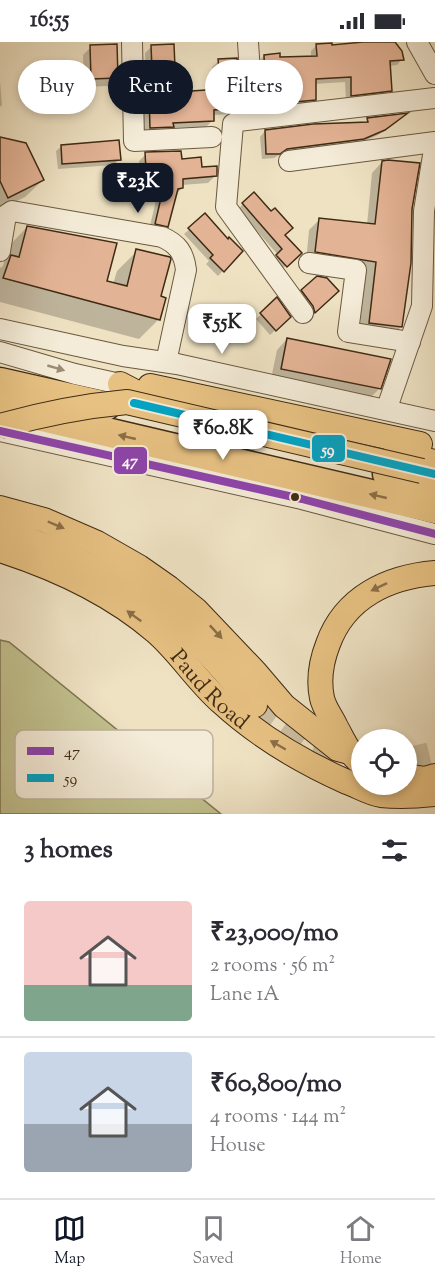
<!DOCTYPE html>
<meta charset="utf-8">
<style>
body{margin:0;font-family:"Sorts Mill Goudy",serif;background:#f7f7f7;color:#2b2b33;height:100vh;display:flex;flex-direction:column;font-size:22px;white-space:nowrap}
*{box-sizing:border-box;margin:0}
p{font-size:20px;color:#7c7c81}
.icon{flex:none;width:33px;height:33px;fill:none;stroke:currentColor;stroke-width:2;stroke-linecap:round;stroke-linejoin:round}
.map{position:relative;height:772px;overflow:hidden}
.side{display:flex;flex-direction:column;background:#fff;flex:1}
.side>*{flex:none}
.banner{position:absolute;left:18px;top:18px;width:399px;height:54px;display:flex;gap:12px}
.controls{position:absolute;left:351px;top:687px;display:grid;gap:12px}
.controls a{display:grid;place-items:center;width:66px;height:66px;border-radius:50%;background:#fff;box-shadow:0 3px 9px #0003;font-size:30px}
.price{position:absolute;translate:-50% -51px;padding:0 14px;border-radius:12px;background:#fff;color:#222;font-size:20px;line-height:39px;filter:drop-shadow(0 2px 3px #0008)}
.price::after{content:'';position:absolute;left:50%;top:36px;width:18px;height:14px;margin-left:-9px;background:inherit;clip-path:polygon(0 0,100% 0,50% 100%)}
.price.current{background:#111827;color:#fff}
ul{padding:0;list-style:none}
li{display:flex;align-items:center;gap:18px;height:150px;padding:0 24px}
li+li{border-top:2px solid #e1e1e2}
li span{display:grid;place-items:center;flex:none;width:168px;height:120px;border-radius:6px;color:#555}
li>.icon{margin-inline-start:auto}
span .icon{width:72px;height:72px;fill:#fffc;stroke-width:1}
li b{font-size:26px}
h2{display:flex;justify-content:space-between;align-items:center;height:72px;padding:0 24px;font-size:26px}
.tag{padding:0 21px;border-radius:27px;background:#fff;box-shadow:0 3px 9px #0003;font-size:21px;line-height:54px}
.tag.current{background:#111827;color:#fff}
.status{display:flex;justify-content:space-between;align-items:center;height:42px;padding:0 30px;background:#fff;direction:ltr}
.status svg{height:16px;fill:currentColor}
.dock{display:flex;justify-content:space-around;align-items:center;height:84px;border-top:2px solid #e1e1e2;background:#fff;font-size:16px;color:#7c7c81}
.dock a{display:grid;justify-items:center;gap:3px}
.dock .current{color:#111827}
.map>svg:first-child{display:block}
.green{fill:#c1c08e;stroke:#807651;stroke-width:1.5}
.shadow{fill:#0003}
.building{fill:#e3b395;stroke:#3f2b14;stroke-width:1.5}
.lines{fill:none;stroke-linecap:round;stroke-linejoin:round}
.major-tunnel{stroke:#cbbda0;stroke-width:24;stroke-dasharray:24 12;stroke-linecap:butt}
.minor-casing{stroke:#6b5940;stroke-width:22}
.major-casing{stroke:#3f2b14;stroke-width:26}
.highway-casing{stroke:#3f2b14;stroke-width:31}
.minor{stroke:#f4ecd8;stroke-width:20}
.major{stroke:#e7c182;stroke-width:24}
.highway{stroke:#e7c182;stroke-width:28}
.major-bridge-casing{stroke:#3f2b14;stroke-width:26;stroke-linecap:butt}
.major-bridge{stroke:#e7c182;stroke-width:24}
.bus-1-casing{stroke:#f4ecd8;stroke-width:12}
.bus-2-casing{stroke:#f4ecd8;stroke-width:12}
.bus-1{stroke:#8e44ad;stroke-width:8}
.bus-2{stroke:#03a3c5;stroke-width:8}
.oneway{fill:#9a8c76}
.oneway2{fill:#8b6e46}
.bus-dot{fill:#3f2b14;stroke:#f4ecd8;stroke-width:2}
.labels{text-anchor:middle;stroke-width:5;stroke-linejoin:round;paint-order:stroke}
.street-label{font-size:22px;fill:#3f2b14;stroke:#f4ecd8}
.key{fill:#f4ecd8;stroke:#beb29d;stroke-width:1.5}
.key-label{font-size:16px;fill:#3f2b14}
.line-badge{stroke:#f4ecd8;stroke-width:2}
.badge-label{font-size:16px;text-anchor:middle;font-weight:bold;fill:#fff}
</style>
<div class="status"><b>16:55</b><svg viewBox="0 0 49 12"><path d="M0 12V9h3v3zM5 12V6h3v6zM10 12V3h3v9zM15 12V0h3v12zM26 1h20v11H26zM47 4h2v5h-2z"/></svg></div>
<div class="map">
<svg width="435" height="772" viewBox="0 0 435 772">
<rect width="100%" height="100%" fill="#eee2c3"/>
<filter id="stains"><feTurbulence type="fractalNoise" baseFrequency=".00333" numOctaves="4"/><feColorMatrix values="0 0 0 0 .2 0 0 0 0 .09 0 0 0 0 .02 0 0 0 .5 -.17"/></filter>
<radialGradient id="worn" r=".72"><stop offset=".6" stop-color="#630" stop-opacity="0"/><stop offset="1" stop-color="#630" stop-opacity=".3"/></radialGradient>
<path class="green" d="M0,598L9,600L221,772H0Z"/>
<g class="shadow">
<path d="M317,3L331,5L402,17L397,23L389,24L390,48L384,54L346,59L345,40L314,42V57L308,63L288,65V43L260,44L258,20L264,14L279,17L311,15V9Z"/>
<path d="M152,4L175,51L214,49L212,25L219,19L239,65L232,72L212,73L213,78L206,85L170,86L165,91L144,92L143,62L147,59L145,11Z"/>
<path d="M91,5L117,36L109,44L84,45L83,13Z"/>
<path d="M0,39L2,63L0,65Z"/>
<path d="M401,76L378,93L358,102L281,112L274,116L262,117L260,95L265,89L364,82L368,77Z"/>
<path d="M0,96L43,138L25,155L0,167Z"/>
<path d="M62,104L119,117L114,123L58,127L56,109Z"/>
<path d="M146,112L180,119L215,134L208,141L182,143V146L175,153L167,184L160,191L149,188L157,154H141L139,119Z"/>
<path d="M382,120L411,167L401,285L390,295L359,291L366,230L306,220L309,188L319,178L367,183L372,131Z"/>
<path d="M254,152L271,171L283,193L300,210L281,228L272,219L278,213L238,167Z"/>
<path d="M205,174L228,199L241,209L218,234L206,222L209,219L184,192Z"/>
<path d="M27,185L105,240L113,242L117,229L137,209L159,256V277L139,297L0,260V226L3,224L8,205Z"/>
<path d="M302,249L330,257L307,277L295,257Z"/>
<path d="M277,258L289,275L270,293L256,277Z"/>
<path d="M287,297L379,347L369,357L271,337L277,308Z"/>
</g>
<g class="building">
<path d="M363,0H395L402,9L404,18L390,19L392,49L351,54V35L316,37V58L294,60L293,38L265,39L264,13L280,11V15L317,14L316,2L332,1V3Z"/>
<path d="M117,2L118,36L91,37L90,3Z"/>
<path d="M174,2L176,50L221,47L218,17L237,16L240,66L214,68V79L173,81L174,85L150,86L149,54H153L151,3Z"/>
<path d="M408,71L385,88L364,97L287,107L280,112H266L265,88L313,82L368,80L367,76Z"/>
<path d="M0,95L26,101L44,138L8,156L0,139Z"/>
<path d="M119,98L121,118L62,122L61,103Z"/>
<path d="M181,109L182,117L201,115L202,125L217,124V134L183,137V146L178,147L168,185L155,182L163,147L147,148L145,110Z"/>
<path d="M388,118L420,121L412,167L411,221L402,285L369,281L376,220L315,210L319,176L375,182L382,119Z"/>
<path d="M254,150L271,169L275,166L293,186L285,193L302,211L287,225L276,213L282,207L242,161Z"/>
<path d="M205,171L228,197L229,195L243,209L224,230L210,216L213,213L188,186Z"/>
<path d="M27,184L117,201L107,239L127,244L136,207L170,215L171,217L161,254L166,256L160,278L3,236L11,213L19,215Z"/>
<path d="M317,234L327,236L339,249L315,271L313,264L301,248Z"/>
<path d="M277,255L291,275L276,289L260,271Z"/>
<path d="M287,296L391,317L381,347L281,327Z"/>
</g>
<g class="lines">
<g class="major-tunnel">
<path d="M255,663L311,703L348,715"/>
<path d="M406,718L435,711"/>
</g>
<g class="minor-casing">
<g id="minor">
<path d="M132,0L134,99L212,95"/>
<path d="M248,0L253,77"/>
<path d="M417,0L435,32"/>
<path d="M289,119L435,100"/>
<path d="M0,209L6,173L12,169L162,195C178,202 184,211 186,228L166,320"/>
<path d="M309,221L356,228L348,290L410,300"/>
<path d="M303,271L226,165L233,82L238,79L435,56"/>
<path d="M0,287L123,314L177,322L435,379"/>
<path d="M0,310L75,332L120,342"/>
<path d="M389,360L422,264L424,169L435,101"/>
<path d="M0,389L302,457L435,492"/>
</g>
</g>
<g class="major-casing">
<g id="major">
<path d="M120,342L143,354L165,359"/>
<path d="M150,344L420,402"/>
<path d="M395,411L435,420"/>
<path d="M0,466L44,478L97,501L139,525L169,546L196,568L255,630L284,664L338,707L349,710"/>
<path d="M0,488C60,507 118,533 168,573C200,599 226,633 255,663"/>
<path id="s1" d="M0,508C56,526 111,551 156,590C180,611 197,639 221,660C257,693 302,720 347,740C358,744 369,751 381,753C399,755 417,754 435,752"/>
<path d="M362,722C347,709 345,701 336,685C332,676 324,666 322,656C318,637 321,620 328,602C345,555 388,535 435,531"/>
<path d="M406,734L425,737L435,734"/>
</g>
</g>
<g class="highway-casing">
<g id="highway">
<path d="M0,340L106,364"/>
<path d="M0,365L435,467"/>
<path d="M387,432L435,443"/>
</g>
</g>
<use href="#minor" class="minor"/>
<use href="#major" class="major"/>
<use href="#highway" class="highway"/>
<g class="major-bridge-casing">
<path id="major-bridge" d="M0,384C43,372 83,364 127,360L422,429"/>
</g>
<use href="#major-bridge" class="major-bridge"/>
<g class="bus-1-casing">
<path id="bus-1" d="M0,389L302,457L435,492"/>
</g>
<g class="bus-2-casing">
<path id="bus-2" d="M134,361L435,432"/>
</g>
<use href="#bus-1" class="bus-1"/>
<use href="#bus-2" class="bus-2"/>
</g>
<defs><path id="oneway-solid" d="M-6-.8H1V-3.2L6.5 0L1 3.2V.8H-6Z" transform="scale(1.5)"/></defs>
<use class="oneway" href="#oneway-solid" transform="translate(56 326) rotate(16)"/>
<g class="oneway2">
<use href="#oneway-solid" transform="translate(127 395) rotate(-167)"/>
<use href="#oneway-solid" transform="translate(378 454) rotate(-167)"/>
<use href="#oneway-solid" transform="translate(56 483) rotate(23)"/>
<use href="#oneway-solid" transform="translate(379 545) rotate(154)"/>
<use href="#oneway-solid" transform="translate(134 574) rotate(-144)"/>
<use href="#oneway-solid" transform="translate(216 590) rotate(47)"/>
<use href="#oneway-solid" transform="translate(278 703) rotate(-150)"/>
</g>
<circle class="bus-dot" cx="295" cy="455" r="5"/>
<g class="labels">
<g class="street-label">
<text dy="8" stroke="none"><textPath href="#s1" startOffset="256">Paud Road</textPath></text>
</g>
</g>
<rect x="15" y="688" width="198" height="69" rx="9" class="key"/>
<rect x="27" y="705" width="27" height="8" fill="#8e44ad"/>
<rect x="27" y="732" width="27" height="8" fill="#03a3c5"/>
<g class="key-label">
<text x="64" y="715">47</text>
<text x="64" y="742">59</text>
</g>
<g class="line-badge">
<rect x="311" y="392" width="35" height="29" rx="6" fill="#03a3c5"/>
<rect x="113" y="404" width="35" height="29" rx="6" fill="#8e44ad"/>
</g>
<g class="badge-label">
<text x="328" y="413">59</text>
<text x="130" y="424">47</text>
</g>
<rect width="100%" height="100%" filter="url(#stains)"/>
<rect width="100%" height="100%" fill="url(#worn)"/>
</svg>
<div class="controls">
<a><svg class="icon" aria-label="locate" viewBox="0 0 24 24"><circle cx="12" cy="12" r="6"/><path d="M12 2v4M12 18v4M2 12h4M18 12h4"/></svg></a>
</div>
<b class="price current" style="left:138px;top:172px">₹23K</b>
<b class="price" style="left:222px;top:313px">₹55K</b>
<b class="price" style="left:223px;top:419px">₹60.8K</b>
<div class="banner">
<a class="tag">Buy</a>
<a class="tag current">Rent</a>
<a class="tag">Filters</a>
</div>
</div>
<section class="side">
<h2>3 homes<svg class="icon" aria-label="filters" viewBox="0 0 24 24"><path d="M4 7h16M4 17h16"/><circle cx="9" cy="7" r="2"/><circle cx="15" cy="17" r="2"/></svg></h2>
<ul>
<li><span style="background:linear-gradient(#f6c9c9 70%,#7fa58c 0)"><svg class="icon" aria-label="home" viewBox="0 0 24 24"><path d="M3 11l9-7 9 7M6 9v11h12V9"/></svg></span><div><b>₹23,000/mo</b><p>2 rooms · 56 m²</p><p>Lane 1A</p></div></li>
<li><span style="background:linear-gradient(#c9d6e8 60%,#9aa5b1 0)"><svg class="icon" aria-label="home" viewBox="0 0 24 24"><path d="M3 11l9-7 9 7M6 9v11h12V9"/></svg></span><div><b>₹60,800/mo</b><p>4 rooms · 144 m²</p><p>House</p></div></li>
</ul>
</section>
<nav class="dock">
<a class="current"><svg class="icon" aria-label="map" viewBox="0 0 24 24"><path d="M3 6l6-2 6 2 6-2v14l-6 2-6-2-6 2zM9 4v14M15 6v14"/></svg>Map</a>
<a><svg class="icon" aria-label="saved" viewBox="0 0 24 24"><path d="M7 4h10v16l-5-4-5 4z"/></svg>Saved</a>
<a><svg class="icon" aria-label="home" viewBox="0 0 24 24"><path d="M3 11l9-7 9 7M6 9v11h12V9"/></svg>Home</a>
</nav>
